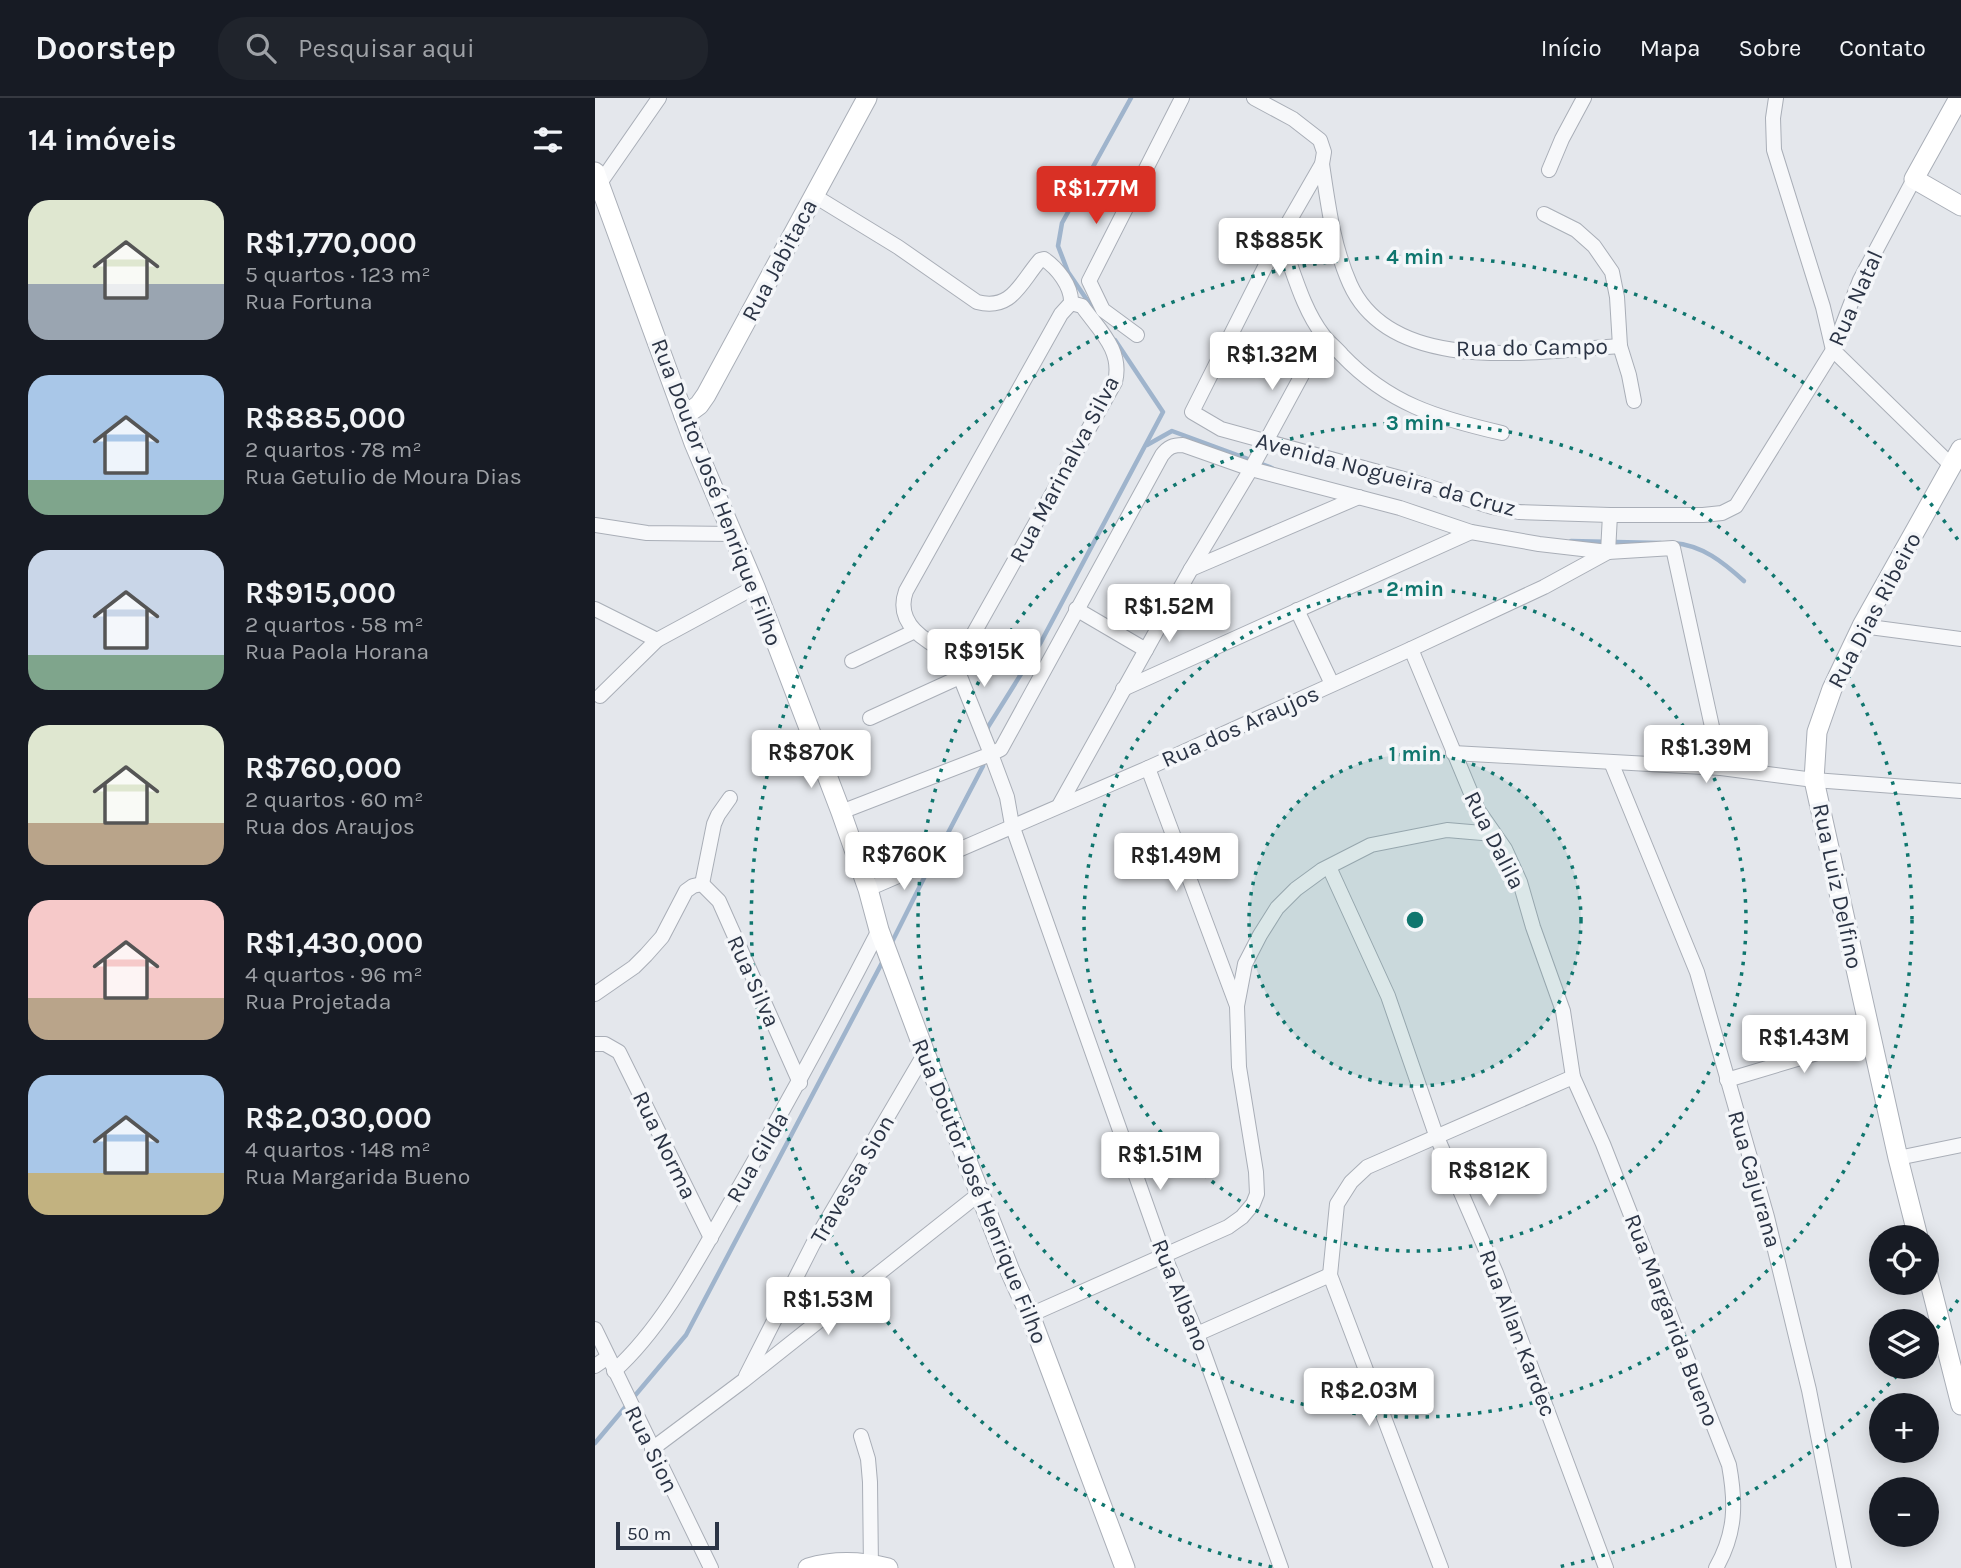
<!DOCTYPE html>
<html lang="pt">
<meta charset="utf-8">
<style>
body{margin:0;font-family:Karla,sans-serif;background:#20242c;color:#f1f3f6;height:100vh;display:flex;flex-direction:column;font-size:26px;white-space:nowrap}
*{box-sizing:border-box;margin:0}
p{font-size:23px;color:#9ea1a6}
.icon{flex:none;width:38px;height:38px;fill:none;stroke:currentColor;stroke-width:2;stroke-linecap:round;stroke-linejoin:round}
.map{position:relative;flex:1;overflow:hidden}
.panel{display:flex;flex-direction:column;background:#171b24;width:595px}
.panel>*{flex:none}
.fabs{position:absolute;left:1274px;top:1127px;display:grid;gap:14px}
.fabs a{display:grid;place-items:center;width:70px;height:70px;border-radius:50%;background:#171b24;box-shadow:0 4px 18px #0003;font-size:35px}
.scale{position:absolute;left:21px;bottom:18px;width:103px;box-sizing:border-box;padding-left:7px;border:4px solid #2b3445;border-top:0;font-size:19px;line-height:24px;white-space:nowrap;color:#2b3445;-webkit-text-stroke:5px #f4f6f9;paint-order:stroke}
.price{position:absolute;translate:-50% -60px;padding:0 16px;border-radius:7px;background:#fff;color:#222;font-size:23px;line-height:46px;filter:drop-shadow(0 2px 4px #0008)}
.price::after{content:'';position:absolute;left:50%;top:42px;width:21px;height:16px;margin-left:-10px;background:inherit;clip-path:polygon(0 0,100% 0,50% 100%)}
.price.current{background:#d93025;color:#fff}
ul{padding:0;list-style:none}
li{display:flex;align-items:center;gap:21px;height:175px;padding:0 28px}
li span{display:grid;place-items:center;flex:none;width:196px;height:140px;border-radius:21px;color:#555}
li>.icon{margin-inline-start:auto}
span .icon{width:84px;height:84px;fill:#fffc;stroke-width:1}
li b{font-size:30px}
h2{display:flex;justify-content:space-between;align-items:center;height:84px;padding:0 28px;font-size:30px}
header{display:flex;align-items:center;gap:42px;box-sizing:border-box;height:98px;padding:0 35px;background:#171b24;border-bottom:2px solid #363941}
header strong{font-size:33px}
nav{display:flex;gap:38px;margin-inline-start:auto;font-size:24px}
.search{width:490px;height:63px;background:#20242c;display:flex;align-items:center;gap:18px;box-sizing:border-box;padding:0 24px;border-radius:28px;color:#9ea1a6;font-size:26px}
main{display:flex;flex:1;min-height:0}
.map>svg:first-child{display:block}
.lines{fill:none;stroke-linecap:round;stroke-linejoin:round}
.stream{stroke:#9fb4cc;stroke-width:4.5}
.street-casing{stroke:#a9aeb7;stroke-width:16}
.secondary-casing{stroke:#a9aeb7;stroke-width:21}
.street{stroke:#f7f8fa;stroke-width:14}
.secondary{stroke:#fff;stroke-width:19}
.ring{fill:none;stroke:#0f766e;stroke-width:3.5;stroke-dasharray:3.5 7}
.labels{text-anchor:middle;stroke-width:7;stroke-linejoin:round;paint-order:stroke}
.street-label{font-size:23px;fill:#2b3445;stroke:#f4f6f9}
.centre{fill:#0f766e;stroke:#f4f6f9;stroke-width:3.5}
.ring-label{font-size:21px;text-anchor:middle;font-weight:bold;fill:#0f766e;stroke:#f4f6f9;stroke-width:7;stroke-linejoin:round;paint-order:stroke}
</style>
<header>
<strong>Doorstep</strong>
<div class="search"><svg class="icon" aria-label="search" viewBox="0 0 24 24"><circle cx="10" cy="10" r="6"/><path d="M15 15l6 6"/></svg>Pesquisar aqui</div>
<nav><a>Início</a><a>Mapa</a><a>Sobre</a><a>Contato</a></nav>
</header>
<main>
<section class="panel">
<h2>14 imóveis<svg class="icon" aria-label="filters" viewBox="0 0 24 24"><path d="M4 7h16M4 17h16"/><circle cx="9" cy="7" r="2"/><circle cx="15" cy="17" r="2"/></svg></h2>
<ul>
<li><span style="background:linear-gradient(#dfe7d0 60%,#9aa5b1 0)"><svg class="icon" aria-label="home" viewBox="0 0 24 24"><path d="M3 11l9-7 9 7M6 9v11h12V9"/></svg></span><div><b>R$1,770,000</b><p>5 quartos · 123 m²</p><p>Rua Fortuna</p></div></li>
<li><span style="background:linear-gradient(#a9c7e8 75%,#7fa58c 0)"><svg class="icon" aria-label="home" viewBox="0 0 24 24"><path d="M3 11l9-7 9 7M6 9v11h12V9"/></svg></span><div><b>R$885,000</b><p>2 quartos · 78 m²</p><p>Rua Getulio de Moura Dias</p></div></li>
<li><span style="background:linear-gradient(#c9d6e8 75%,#7fa58c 0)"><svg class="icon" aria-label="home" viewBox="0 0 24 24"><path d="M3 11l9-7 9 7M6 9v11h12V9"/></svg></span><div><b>R$915,000</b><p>2 quartos · 58 m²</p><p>Rua Paola Horana</p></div></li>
<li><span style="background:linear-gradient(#dfe7d0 70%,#b9a48a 0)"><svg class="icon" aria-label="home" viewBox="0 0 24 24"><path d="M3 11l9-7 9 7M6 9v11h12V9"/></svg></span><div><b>R$760,000</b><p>2 quartos · 60 m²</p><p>Rua dos Araujos</p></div></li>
<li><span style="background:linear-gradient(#f6c9c9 70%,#b9a48a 0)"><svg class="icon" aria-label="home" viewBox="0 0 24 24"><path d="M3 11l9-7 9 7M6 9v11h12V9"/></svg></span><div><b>R$1,430,000</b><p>4 quartos · 96 m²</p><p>Rua Projetada</p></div></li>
<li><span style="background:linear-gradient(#a9c7e8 70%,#c2b280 0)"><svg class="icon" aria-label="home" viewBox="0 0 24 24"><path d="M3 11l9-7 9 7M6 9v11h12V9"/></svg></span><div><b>R$2,030,000</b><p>4 quartos · 148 m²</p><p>Rua Margarida Bueno</p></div></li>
</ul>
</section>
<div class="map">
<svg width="1366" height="1470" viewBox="0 0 1366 1470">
<rect width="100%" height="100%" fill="#e4e7ec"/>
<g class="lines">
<g class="stream">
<path d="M505,221L473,174L463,148L467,125L536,0"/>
<path d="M552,347L577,333L677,370"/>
<path d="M976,443L1066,445"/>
<path d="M1078,445C1107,447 1128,464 1149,483"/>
<path d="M392,635L393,629L446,544L568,314L520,242"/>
<path d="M342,756L388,668L389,661"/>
<path d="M296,846L334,770"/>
<path d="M0,1345L91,1237L289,861"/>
</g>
<g class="street-casing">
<g id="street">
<path d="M659,0L698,21L725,42L729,54L727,66L685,139L597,314L626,331L816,383L897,409L924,414L1015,417H1108L1127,415L1141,408L1238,252L1265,182L1319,81"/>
<path d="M1181,0L1178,20L1179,52L1228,209L1238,252L1357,368"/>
<path d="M727,66C733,106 738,148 755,186C797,279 943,253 1025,248"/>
<path d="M954,72L967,41L989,0"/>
<path d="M5,85L64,0"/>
<path d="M218,97L303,149L382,204C417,213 425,185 445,162L449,161C462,170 477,188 476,205"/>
<path d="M949,116L981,132L999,148L1017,174L1022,199L1025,248L1034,277L1039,303"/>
<path d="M685,139C698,171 707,210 728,237C733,244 741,250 747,257C794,306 842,320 907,335"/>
<path d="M476,205L487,208C504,232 528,252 520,284L375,542L368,549L356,556C331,544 299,526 311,493L466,216Z"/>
<path d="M542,237L508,212L494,183L587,0"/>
<path d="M0,427L52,435L138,436"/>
<path d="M596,471L764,399"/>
<path d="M0,511L62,542L160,489"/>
<path d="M481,511L551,552"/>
<path d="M702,512L737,586"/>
<path d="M1267,528L1366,541"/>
<path d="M816,551L883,712L910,751L925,784L938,829L968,913L978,979L1008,1046L1134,1367C1141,1405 1141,1435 1121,1470"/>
<path d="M257,563L320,533"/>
<path d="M528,591L876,434"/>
<path d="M5,598L62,542"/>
<path d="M275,620L365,579"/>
<path d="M858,655L1126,670L1219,682L1366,693"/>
<path d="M1016,664L1102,874L1172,1119L1214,1292L1249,1470"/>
<path d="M553,670L642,908"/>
<path d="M465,706L596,471L656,371L714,264"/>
<path d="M246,714L396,656L356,556"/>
<path d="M734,769L793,898L841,1037L901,1175L1011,1470"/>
<path d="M107,786L124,803L205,985"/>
<path d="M107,786L119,726L123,717L135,700"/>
<path d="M273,791L553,670L816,551L949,489L1013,454L1015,417"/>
<path d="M0,896L39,869L51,857L67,839L91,793L98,788L107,786"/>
<path d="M0,946H10L24,954L116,1140"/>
<path d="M1132,982L1276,939"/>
<path d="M1303,1060L1366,1047"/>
<path d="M435,1217L633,1129L647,1119L658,1106L662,1096L661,1074L644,969L642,908L650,866L665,837L682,810L701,791L727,772L776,747L852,732L899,736"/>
<path d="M0,1231L116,1470"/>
<path d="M602,1236L735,1177"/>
<path d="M0,1268L13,1259"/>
<path d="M19,1273C67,1230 102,1163 134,1107C186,1017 236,925 284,832"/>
<path d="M151,1278L218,1146L330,955"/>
<path d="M266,1338L273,1361L275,1384L276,1470"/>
<path d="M57,1351L148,1283L384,1096"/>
<path d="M686,1470L602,1236L569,1157L417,727L412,699L396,656L406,651L567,357C573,349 578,347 588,347L656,371L805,410L876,434L944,446L1013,454L1078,450L1126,670"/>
<path d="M846,1470L735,1177L742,1106L756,1084L772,1069L978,979"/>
</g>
</g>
<g class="secondary-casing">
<g id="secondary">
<path d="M1364,0L1319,81L1366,108"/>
<path d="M0,74L99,345L160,489L246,714L273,791L284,832L330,955L415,1173L435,1217L530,1470"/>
<path d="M89,318L104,307L111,297L272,0"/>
<path d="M1323,1139L1303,1060L1219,682L1222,634L1237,591L1267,528L1366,351"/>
<path d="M1332,1173L1366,1307"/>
<path d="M213,1470C240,1462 266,1463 293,1470"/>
</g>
</g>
<use href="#street" class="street"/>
<use href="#secondary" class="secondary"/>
</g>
<circle cx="820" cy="822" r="166" fill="#0f766e" fill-opacity=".12"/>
<g class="ring">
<circle cx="820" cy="822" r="166"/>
<circle cx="820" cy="822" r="331"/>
<circle cx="820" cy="822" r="497"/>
<path d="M1363 1202A663 663 0 0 1 1335 1239M1309 1270A663 663 0 0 1 963 1469M677 1469A663 663 0 1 1 1363 442"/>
</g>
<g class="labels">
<g class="street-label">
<text transform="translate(184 162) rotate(-62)" y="8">Rua Jabitaca</text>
<text transform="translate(1260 200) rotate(-66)" y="8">Rua Natal</text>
<text transform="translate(937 249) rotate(-1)" y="8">Rua do Campo</text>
<text transform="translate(469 371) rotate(-62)" y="8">Rua Marinalva Silva</text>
<text transform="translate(791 376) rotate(15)" y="8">Avenida Nogueira da Cruz</text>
<text transform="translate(122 394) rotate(69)" y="8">Rua Doutor José Henrique Filho</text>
<text transform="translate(1279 512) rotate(-62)" y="8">Rua Dias Ribeiro</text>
<text transform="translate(645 628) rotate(-24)" y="8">Rua dos Araujos</text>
<text transform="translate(900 742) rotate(63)" y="8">Rua Dalila</text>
<text transform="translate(1243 788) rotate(78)" y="8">Rua Luiz Delfino</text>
<text transform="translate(159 883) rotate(66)" y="8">Rua Silva</text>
<text transform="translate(70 1047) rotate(64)" y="8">Rua Norma</text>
<text transform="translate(162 1059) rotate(-60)" y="8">Rua Gilda</text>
<text transform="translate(257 1081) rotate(-60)" y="8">Travessa Sion</text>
<text transform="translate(1160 1081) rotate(74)" y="8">Rua Cajurana</text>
<text transform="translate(385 1093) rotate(68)" y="8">Rua Doutor José Henrique Filho</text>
<text transform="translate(586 1197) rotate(68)" y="8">Rua Albano</text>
<text transform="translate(1077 1222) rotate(69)" y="8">Rua Margarida Bueno</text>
<text transform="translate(923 1235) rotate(69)" y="8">Rua Allan Kardec</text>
<text transform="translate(57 1351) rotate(64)" y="8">Rua Sion</text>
</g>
</g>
<circle cx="820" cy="822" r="10" class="centre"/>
<g class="ring-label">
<text x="820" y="166">4 min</text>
<text x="820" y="332">3 min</text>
<text x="820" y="498">2 min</text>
<text x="820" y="663">1 min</text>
</g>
</svg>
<div class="fabs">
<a><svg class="icon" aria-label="locate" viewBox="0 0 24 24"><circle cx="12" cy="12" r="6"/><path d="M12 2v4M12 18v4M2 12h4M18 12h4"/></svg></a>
<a><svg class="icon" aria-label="layers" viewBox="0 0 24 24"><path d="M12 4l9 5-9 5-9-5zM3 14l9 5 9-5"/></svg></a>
<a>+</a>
<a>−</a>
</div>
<div class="scale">50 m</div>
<b class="price current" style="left:501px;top:128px">R$1.77M</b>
<b class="price" style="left:684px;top:180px">R$885K</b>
<b class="price" style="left:677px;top:294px">R$1.32M</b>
<b class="price" style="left:574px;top:546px">R$1.52M</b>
<b class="price" style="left:389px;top:591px">R$915K</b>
<b class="price" style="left:1111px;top:687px">R$1.39M</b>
<b class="price" style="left:216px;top:692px">R$870K</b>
<b class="price" style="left:309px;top:794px">R$760K</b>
<b class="price" style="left:581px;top:795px">R$1.49M</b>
<b class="price" style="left:1209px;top:977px">R$1.43M</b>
<b class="price" style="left:565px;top:1094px">R$1.51M</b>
<b class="price" style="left:894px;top:1110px">R$812K</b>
<b class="price" style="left:233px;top:1239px">R$1.53M</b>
<b class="price" style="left:774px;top:1330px">R$2.03M</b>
</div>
</main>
